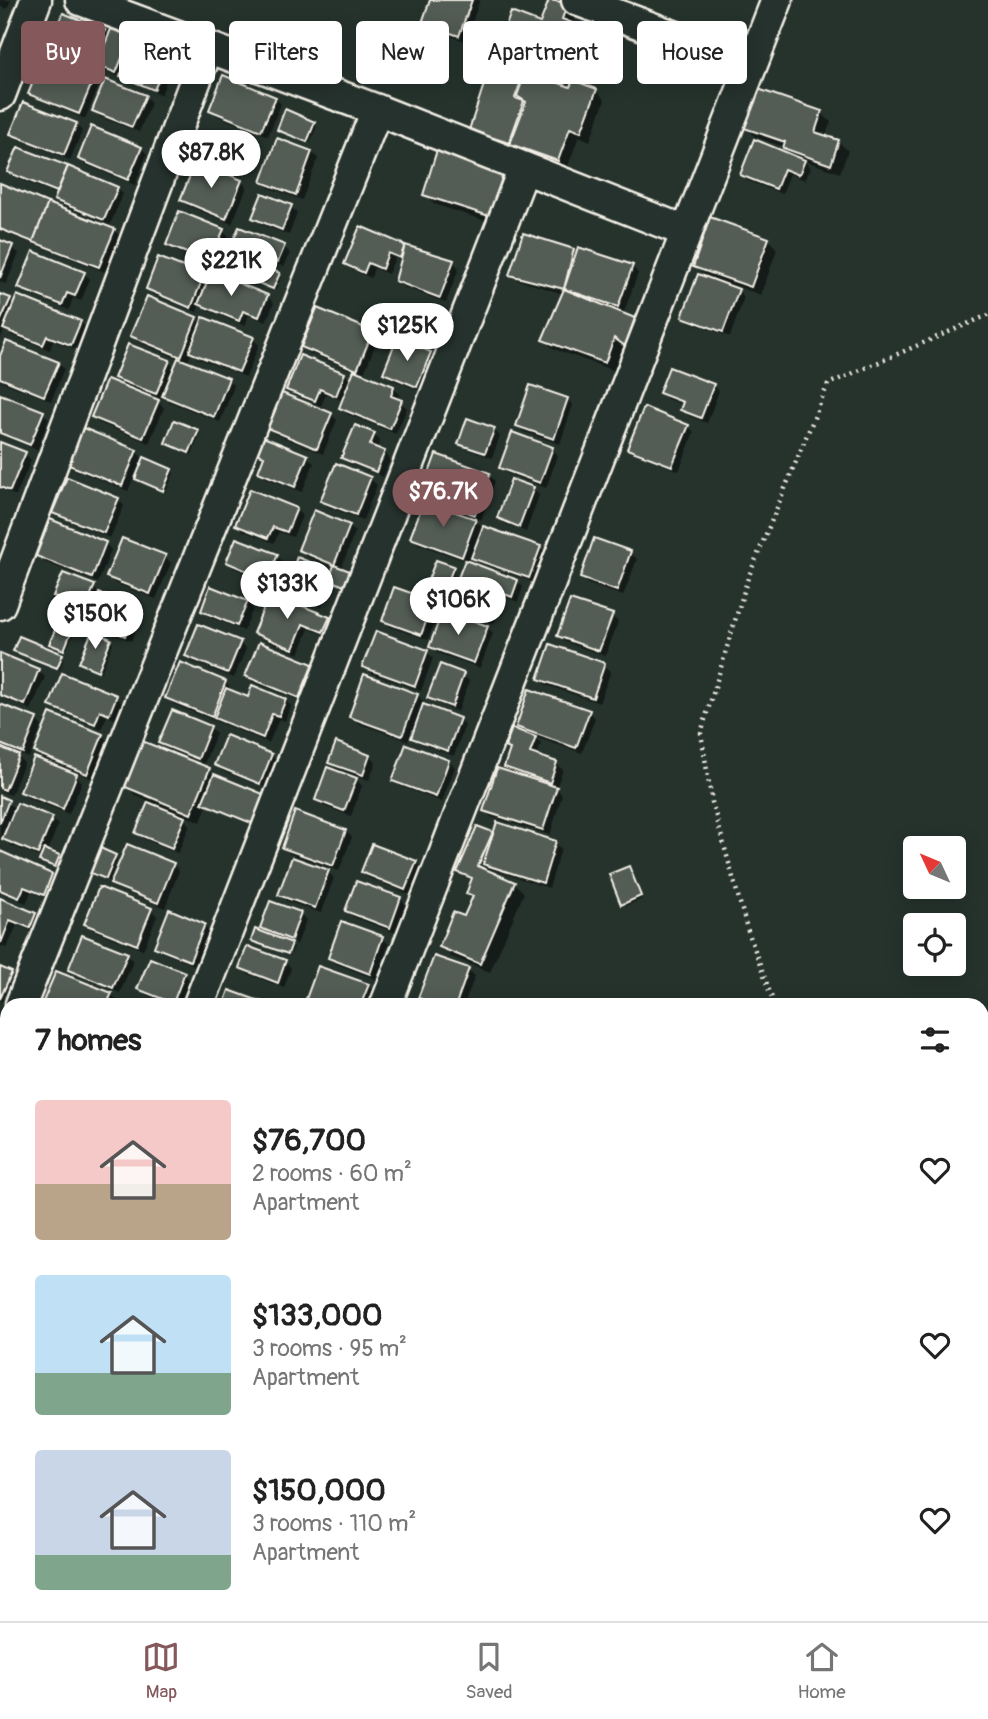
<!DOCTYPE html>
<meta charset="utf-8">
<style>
body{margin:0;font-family:Pangolin,sans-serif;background:#f2f2f2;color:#222;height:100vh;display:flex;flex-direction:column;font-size:26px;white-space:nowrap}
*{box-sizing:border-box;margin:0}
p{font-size:23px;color:#767676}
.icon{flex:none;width:38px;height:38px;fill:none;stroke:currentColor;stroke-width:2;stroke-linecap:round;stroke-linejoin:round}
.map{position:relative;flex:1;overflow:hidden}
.details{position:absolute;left:0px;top:998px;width:989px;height:625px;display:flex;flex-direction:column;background:#fff;border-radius:21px 21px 0 0;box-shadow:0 4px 18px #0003}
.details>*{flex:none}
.banner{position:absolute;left:21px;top:21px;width:947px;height:63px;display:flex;gap:14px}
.needle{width:46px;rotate:314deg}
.fabs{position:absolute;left:903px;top:836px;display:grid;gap:14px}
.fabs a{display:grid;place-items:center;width:63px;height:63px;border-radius:7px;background:#fff;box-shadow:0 4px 18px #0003;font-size:35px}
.price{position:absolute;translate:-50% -60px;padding:0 16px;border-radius:24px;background:#fff;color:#222;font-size:23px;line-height:46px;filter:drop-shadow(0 2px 4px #0008)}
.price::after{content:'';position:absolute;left:50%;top:42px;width:21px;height:16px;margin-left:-10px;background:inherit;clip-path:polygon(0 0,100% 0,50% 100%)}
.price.current{background:#85585c;color:#fff}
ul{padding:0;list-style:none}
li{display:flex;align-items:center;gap:21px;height:175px;padding:0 35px}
li span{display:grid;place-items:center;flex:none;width:196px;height:140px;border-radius:7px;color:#555}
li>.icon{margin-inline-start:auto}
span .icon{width:84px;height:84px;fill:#fffc;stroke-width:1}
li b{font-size:30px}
h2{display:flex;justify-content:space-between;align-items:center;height:84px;padding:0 35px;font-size:30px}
.pill{padding:0 24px;border-radius:7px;background:#fff;box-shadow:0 4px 18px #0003;font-size:24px;line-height:63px}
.pill.current{background:#85585c;color:#fff}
.dock{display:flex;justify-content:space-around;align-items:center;height:98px;border-top:2px solid #e0e0e0;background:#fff;font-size:19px;color:#767676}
.dock a{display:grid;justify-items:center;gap:4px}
.dock .current{color:#85585c}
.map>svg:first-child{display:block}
.shadow{fill:#0007}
.building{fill:#525c55;stroke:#f4f1e8;stroke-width:2}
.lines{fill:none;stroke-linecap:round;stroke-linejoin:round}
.street-casing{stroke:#f4f1e8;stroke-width:35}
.path{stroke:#f4f1e8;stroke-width:4.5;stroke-dasharray:2 5;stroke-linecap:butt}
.street{stroke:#26332d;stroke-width:30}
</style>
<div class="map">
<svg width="988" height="1621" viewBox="0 0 988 1621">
<rect width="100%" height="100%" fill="#26332d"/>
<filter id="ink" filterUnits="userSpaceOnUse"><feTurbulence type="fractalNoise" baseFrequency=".0143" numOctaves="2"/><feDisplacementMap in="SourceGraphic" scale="14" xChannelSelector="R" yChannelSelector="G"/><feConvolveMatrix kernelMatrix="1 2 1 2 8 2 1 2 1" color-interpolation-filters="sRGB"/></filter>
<g filter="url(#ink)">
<g class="shadow">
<path d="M0,0H11L7,9L0,6Z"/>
<path d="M432,0H480L465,41L430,29L424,22Z"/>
<path d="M551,0L567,4L577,14L573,25L587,30L597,40L588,62L559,51L550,80L572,90H596L605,100L590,141L579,136L567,169L522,153L516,147L477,136L471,130L522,78L525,81L528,73L506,65L497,56L541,26Z"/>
<path d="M104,31L110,37L130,38L135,46L179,64L185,70L179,84L167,79L161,95L105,71L99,64L98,67L58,52L52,45Z"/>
<path d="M418,40L424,46L412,81L378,70L372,63Z"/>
<path d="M96,72L102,78L85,119L37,99L30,93Z"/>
<path d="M145,96L151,103L139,132L100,117L94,111Z"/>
<path d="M275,98L281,104L268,136L217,116L211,110Z"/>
<path d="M821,113L831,122L825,137L838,141L848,151L840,173L803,160L811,168L805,180L790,174L782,194L748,181L742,175L795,158L785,147L755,137L746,128Z"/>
<path d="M314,123L317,126L310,143L279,129Z"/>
<path d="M76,125L82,131L70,160L18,139L12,133Z"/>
<path d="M141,148L147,154L135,185L86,165L80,159Z"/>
<path d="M19,149L117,188L123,194L110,225L62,206L56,199L58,195L16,178L10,172Z"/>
<path d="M311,152L318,158L302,200L269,188L263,182Z"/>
<path d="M503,174L512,183L498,225L434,204L425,194Z"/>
<path d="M241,181L247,187L232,224L188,206L182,200Z"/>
<path d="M0,185L114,230L120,236L105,272L0,231Z"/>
<path d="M291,207L297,213L289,235L260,224L254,218Z"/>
<path d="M361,228L453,262L459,268L446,303L403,287L397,280L401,260L395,258L388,274L374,268L371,278L352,270L346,264Z"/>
<path d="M223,231L229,237L217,267L174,250L168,244Z"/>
<path d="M768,239L777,249L761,295L733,285L744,297L730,337L690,322L684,316L709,280L695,266Z"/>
<path d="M0,241L19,253L6,284L0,282Z"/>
<path d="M284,247L290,253L284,267L272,262L268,270L281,277L276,290L232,270L225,264Z"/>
<path d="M573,250L577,255L632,266L638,273L623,315L643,329L635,353L624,345L615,371L554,349L544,340L564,294L518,280L511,274Z"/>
<path d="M84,273L90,279L81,301L73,298L69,310L26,293L20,287Z"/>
<path d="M203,276L209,283L267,296L274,303L266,322L249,315L245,326L207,310L200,304L197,312L154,295L148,289Z"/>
<path d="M0,295L14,304L80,322L87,328L77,350L53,341L50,350L11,335L5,329L0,339Z"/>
<path d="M148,299L196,319L202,324L253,339L259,345L246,377L197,358L192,352L187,363L228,380L234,386L220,422L170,402L164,396L162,399L123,384L116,377L169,362L175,368L179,359L138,342L132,336Z"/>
<path d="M372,332L378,338L363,376L393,388L400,394L397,400L407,408L396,434L347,414L341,408L343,401L326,394L321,406L294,395L288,389L344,374L352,382L356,372L309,353L303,347Z"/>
<path d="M430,353L436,359L423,392L391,379L385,373Z"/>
<path d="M0,360L58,363L64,369L51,401L0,381Z"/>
<path d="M713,385L719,391L707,423L689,416L682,409L684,405L667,399L661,392Z"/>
<path d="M0,396L43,413L49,419L37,450L0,435Z"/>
<path d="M567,399L573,405L560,444L524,432L518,426Z"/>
<path d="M158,401L164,408L149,443L99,423L93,417Z"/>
<path d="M268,405L331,414L337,420L323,454L275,434L269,428L275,412Z"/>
<path d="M688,426L694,432L679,471L636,454L629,448Z"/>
<path d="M355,427L374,435L380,441L377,450L384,453L374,473L350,464L343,458Z"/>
<path d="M494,430L500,436L492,458L466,449L460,443Z"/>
<path d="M198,431L200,434L192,455L167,443Z"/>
<path d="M262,438L307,456L314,463L302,492L266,478L260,472L265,459L256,452Z"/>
<path d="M0,444L25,454L31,460L16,496L0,489Z"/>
<path d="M552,449L558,455L546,488L508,474L501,468Z"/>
<path d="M136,451L142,458L128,491L70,468L63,462Z"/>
<path d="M386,454L390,459L383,477L377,474Z"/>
<path d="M337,465L370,479L377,485L363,520L328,507L322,501Z"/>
<path d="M171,470L174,473L166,492L137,479Z"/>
<path d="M489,475L495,481L481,520L471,516L484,529L540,547L546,554L535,583L480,563L471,555L468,564L517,581L523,587L518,602L503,596L494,624L457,610L450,604L466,561L418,544L412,538L434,506L423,495Z"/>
<path d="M533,488L539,495L526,532L505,524L499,518Z"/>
<path d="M118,499L124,506L110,538L60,518L54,512Z"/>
<path d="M296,509L302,516L293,537L279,532L274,543L243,531L237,525Z"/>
<path d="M349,526L355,532L341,569L351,575L346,587L332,581L322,607L292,595L286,589L328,571L332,576L335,568L306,556L300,549Z"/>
<path d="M595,540L630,553L637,559L623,596L588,584L582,578Z"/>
<path d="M105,543L111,550L98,583L44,562L38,556Z"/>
<path d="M277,556L283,562L274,585L234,568L228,562Z"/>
<path d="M165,557L171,563L156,599L114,583L108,576Z"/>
<path d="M453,567L455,570L447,593L428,585Z"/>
<path d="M94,587L99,595L136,610L142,617L131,641L96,627L89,621L92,614L61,602L55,596Z"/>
<path d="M247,602L253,609L244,631L209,617L203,611Z"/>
<path d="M433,603L439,609L428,640L390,627L384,621Z"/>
<path d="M612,616L618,622L605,656L565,642L559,636Z"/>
<path d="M329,618L335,625L330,637L309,629L299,654L262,639L256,632Z"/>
<path d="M75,621L78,624L66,651L54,647L51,644Z"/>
<path d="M487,627L493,633L480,668L437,653L431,647Z"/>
<path d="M110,641L113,643L101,672L84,665Z"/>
<path d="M240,643L246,649L234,678L193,662L187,656Z"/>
<path d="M551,646L604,665L611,671L599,703L546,685L540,678Z"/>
<path d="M15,650L62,655L64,658L60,670Z"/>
<path d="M427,652L433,658L421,691L371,673L364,666Z"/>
<path d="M0,655L38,670L45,677L31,710L0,697Z"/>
<path d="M312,665L318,671L306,703L253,682L247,675Z"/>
<path d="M463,675L469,681L458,712L436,703L429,697Z"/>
<path d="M225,682L231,689L230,692L249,699L285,700L291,706L285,721L279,719L269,743L173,704L167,698Z"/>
<path d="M417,695L423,701L421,706L459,719L465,725L454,756L419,743L410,735L408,741L357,723L351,717Z"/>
<path d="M116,697L122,703L115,719L107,716L101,729L57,711L51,705Z"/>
<path d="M0,705L36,720L42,726L29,758L14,752L24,763L11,795L0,791Z"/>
<path d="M589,712L595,718L582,753L532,736L541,744L536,757L556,764L563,770L556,788L562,795L550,835L491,817L485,810L515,776L506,767L511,751L507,747L527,736L518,727Z"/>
<path d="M210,727L216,734L204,764L167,749L160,743Z"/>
<path d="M102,735L108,741L93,779L42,758L36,752Z"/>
<path d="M271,755L277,761L266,788L222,771L216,764Z"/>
<path d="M370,756L376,762L369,780L336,769L330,762Z"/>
<path d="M448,761L455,767L442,802L400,786L394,780Z"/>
<path d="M209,770L262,830L207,805L201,822L178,813L190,825L178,853L144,839L137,833L150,802L135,795L125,786Z"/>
<path d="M76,776L82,782L69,814L28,798L22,791Z"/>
<path d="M356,779L362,786L351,816L323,806L317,800Z"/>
<path d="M0,798L16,809L18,805L52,819L58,825L47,852L61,859L58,868L44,863L42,858L10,845L2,837L0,841Z"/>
<path d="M345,831L352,837L339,871L290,854L284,848Z"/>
<path d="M492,834L555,843L561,849L549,888L490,869L489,873L514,883L524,893L490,972L450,956L441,946L465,919L473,899L468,893L473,882L459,871Z"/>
<path d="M0,853L51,875L58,881L50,900L31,892L26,903L0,892Z"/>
<path d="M115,856L118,859L109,881L90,871Z"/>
<path d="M416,862L422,868L411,895L369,878L363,872Z"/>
<path d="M173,864L179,871L165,908L118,889L112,883Z"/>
<path d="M631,871L642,899L626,906L623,904Z"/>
<path d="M328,872L334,878L321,913L286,901L280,894Z"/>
<path d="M400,898L406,905L396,933L353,917L347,911Z"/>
<path d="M0,900L35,914L42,920L37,933L17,925L7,948L0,946Z"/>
<path d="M151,910L157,916L143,950L93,930L86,924Z"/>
<path d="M300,914L306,920L297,945L288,941L294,947L290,956L253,941L271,937L262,928Z"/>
<path d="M342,923L382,938L389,944L376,979L336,964L330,958Z"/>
<path d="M204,926L210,932L196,966L162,952L156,946Z"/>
<path d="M127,955L133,961L120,993L76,975L70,969Z"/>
<path d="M435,958L468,970L475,976L464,1004H429L420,997Z"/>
<path d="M285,962L291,968L284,988L248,974L241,968Z"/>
<path d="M0,969L13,976L2,1001H0Z"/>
<path d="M57,973L111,994L117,1001L115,1004H44Z"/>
<path d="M184,974L190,980L180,1004H171L146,995L139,988Z"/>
<path d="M368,986L374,992L369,1004H313L308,999Z"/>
<path d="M135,1000L147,1004H133Z"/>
<path d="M0,1149L7,1153V1196L0,1192Z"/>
<path d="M0,1400L7,1403V1452L0,1449Z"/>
<path d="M55,1615H134L131,1621H60Z"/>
<path d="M199,1615H232L234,1617L232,1621H197Z"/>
</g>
<g class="building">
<path d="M430,0H472L459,36L422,23Z"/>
<path d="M549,0L568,3L562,19L588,29L578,54L550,43L541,72L495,56L511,12L540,23Z"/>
<path d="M63,13L105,30L91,62L50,46Z"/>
<path d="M383,26L419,39L406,76L370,64Z"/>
<path d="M111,29L131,36L116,73L97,65Z"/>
<path d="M134,44L180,62L173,79L161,74L154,90L120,76Z"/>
<path d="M46,50L97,71L79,114L28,94Z"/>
<path d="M490,66L523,76L515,98L524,101L509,143L469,130Z"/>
<path d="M526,71L570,87L573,80L597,89L581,132L570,128L558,161L510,144L526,102L517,96Z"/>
<path d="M223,75L276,97L261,131L209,110Z"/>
<path d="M105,79L146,95L132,127L92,111Z"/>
<path d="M758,89L822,111L815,132L839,140L831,165L783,148L785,142L744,128Z"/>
<path d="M23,102L77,123L64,155L10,134Z"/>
<path d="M285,109L315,122L307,142L277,130Z"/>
<path d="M91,126L142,147L128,180L78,159Z"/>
<path d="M277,138L312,151L296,195L261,182Z"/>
<path d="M754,139L805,160L799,175L784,169L776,189L740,175Z"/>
<path d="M18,147L68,166L57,192L7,172Z"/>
<path d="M437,150L504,172L489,216L423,195Z"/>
<path d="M196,161L242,180L226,219L180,200Z"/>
<path d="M68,166L118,187L104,220L54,200Z"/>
<path d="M0,183L48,203L33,242L0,229Z"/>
<path d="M262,193L292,205L282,230L252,218Z"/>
<path d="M48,203L115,229L99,267L33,242Z"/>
<path d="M179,211L224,229L210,262L166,245Z"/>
<path d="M710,217L769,238L751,287L693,267Z"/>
<path d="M360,226L405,245L400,258L388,253L382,269L368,263L364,273L344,264Z"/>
<path d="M239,227L285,245L278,262L265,257L257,278L223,264Z"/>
<path d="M523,233L574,249L564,289L509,275Z"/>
<path d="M0,240L13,245L0,278Z"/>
<path d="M405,245L454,260L440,298L395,281Z"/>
<path d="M578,247L633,265L618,307L564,289Z"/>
<path d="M33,251L85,272L75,296L67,293L62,305L18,288Z"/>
<path d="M158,257L204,275L191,308L146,289Z"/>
<path d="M264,267L280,273L273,289L258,283Z"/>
<path d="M211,272L268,295L259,317L243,311L239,321L198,304Z"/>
<path d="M698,274L739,289L723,332L682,317Z"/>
<path d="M564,289L635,318L625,346L614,338L605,363L542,340Z"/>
<path d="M0,294L11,298L0,322Z"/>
<path d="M17,295L81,321L71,345L47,336L43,345L3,329Z"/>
<path d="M147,296L197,317L181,357L130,336Z"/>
<path d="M317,308L373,331L357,370L301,347Z"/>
<path d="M203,317L254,337L239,372L189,352Z"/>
<path d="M397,338L431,352L417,387L383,373Z"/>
<path d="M6,341L59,362L44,396L0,378V356Z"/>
<path d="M128,344L170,360L156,394L114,378Z"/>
<path d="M300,355L345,373L336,396L320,389L315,401L286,390Z"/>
<path d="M178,358L229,378L214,417L162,396Z"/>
<path d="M669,367L714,384L701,418L680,410L683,402L659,393Z"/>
<path d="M354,370L394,386L391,396L402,400L390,429L339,408Z"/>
<path d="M107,379L159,400L143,438L91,417Z"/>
<path d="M530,385L568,398L554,439L516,426Z"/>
<path d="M272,389L332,413L317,449L267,428L275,409L266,405Z"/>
<path d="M0,394L44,411L30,445L0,433Z"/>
<path d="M644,407L689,425L672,466L627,449Z"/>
<path d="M467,418L495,428L485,453L458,444Z"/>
<path d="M174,420L199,430L189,453L165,443Z"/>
<path d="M76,425L137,450L122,486L61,462Z"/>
<path d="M355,425L375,433L370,445L385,451L376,472L341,458Z"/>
<path d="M512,432L553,447L540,483L499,468Z"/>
<path d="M261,436L308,455L295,487L258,472L264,456L254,452Z"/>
<path d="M0,442L26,452L10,491L0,487Z"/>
<path d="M436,454L490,473L475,515L421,495Z"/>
<path d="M144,457L172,469L163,491L135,479Z"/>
<path d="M336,463L371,477L356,515L320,501Z"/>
<path d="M67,477L119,498L104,533L52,513Z"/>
<path d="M511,479L534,487L519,527L497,518Z"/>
<path d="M250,489L297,508L287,532L273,527L268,538L235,525Z"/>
<path d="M424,501L476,519L462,557L410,538Z"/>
<path d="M314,510L350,525L334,565L298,550Z"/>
<path d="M50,519L106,542L92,578L36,556Z"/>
<path d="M483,526L541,546L529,578L471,558Z"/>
<path d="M122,538L166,555L150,594L106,577Z"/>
<path d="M236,538L278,554L268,580L226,562Z"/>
<path d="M594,538L631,551L617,591L580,578Z"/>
<path d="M297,557L329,570L315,602L284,589Z"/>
<path d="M436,560L454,566L444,591L426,585Z"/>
<path d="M465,560L518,580L512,597L497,591L488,619L448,604Z"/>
<path d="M334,565L350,571L344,586L329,580Z"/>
<path d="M63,573L95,585L85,609L53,596Z"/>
<path d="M210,586L248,601L237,626L201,611Z"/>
<path d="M394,587L434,601L421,635L382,621Z"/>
<path d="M99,593L137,609L125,636L87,621Z"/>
<path d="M270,593L330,617L323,632L303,624L293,649L253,633Z"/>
<path d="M570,600L613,614L599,651L557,636Z"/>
<path d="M443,610L488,626L474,663L429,647Z"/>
<path d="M62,614L76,620L64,650L49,644Z"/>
<path d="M198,624L241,641L228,673L185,656Z"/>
<path d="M92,631L111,639L98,671L79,663Z"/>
<path d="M376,631L428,650L415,686L362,667Z"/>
<path d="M19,636L63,654L57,668L13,651Z"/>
<path d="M259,642L313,664L299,698L245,676Z"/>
<path d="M550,644L605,663L593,698L538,679Z"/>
<path d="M0,653L39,669L25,705L0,695Z"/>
<path d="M180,662L226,681L212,717L165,698Z"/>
<path d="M440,664L464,673L452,707L427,698Z"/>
<path d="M62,673L117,695L109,715L100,711L95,724L49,706Z"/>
<path d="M364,674L418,694L402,736L349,717Z"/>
<path d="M252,685L286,699L279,716L272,714L263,738L214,718L226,688L248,697Z"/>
<path d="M529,689L590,710L576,748L516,727Z"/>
<path d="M0,704L37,718L23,753L0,744Z"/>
<path d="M423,704L460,718L448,751L411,738Z"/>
<path d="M172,710L211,726L198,759L158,743Z"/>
<path d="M50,713L103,734L87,774L34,752Z"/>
<path d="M512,728L536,737L530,753L557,762L550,783L504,767L510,749L505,747Z"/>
<path d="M226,735L272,754L260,784L214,765Z"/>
<path d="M142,741L210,768L191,814L123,786Z"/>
<path d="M336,742L370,755L363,775L328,763Z"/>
<path d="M406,744L449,760L436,797L392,781Z"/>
<path d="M0,747L19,755L5,790L0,788Z"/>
<path d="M34,757L77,774L63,809L20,792Z"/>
<path d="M327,767L357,778L344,811L315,800Z"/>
<path d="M497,768L557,787L543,830L483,811Z"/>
<path d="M214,774L268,796L256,825L202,803Z"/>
<path d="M0,796L9,800L0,823Z"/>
<path d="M148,802L185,817L172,848L135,833Z"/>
<path d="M17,803L53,817L38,854L2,839Z"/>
<path d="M295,811L346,830L333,866L282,848Z"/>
<path d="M497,822L556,841L543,883L483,864Z"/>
<path d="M477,826L493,832L478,866L515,882L480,964L439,947L453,912L464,916L473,896L466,894L472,878L457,872Z"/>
<path d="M127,844L174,863L158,903L110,884Z"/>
<path d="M372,844L417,861L405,890L361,872Z"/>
<path d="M98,847L116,855L106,879L88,872Z"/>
<path d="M44,849L60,855L55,867L39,861Z"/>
<path d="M0,851L52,874L44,895L24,887L19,898L0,890Z"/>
<path d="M292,857L329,870L315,908L278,895Z"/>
<path d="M629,866L641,896L621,905L609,874Z"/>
<path d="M356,881L401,897L390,928L345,911Z"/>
<path d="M99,887L152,908L137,945L84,924Z"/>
<path d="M0,898L36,913L30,928L10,920L1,943Z"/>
<path d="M270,901L301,912L291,940L260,928Z"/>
<path d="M169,909L205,924L190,961L154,947Z"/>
<path d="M341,921L383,936L370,974L328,958Z"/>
<path d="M255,929L292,943L288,954L251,941Z"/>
<path d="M82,935L128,953L113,988L68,970Z"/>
<path d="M247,946L286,960L278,983L239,968Z"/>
<path d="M434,956L469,968L456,1004H437L418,998Z"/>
<path d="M150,958L185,972L173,1003L137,989Z"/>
<path d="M318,966L369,984L361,1004H320L306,999Z"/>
<path d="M0,967L12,972L0,999Z"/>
<path d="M56,971L112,993L107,1004H42Z"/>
<path d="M229,990L268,1004H224Z"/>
<path d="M7,1155V1194L0,1191V1172Z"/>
<path d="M0,1198L7,1201V1242L0,1239Z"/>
<path d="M0,1247L7,1249V1280L0,1278Z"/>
<path d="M0,1299L7,1302V1346L0,1343Z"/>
<path d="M0,1349L7,1352V1392L0,1389Z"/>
<path d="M0,1398L7,1401V1440L4,1448L0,1446Z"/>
<path d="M53,1615H125L123,1621H64Z"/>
<path d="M197,1615H226L224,1621H195Z"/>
</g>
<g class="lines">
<g class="street-casing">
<g id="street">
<path d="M81,0L377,110L687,232"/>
<path d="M577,0L751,65"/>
<path d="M0,95L36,0"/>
<path d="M0,604L208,47"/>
<path d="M21,1004L377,110"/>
<path d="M199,1004L524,168"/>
<path d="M386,1004L777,0"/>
<path d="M0,1059L7,1041"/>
<path d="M0,1548L7,1528"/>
<path d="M149,1621L151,1615"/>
</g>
</g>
<g class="path">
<path d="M774,1004L747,928L712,802L701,733L748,578L828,384L988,315"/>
<path d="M982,1589L988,1607"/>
</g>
<use href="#street" class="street"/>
</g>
</g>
</svg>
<div class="fabs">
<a><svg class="needle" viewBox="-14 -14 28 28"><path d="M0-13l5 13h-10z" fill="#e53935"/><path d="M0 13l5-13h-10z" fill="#767676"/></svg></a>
<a><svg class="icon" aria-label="locate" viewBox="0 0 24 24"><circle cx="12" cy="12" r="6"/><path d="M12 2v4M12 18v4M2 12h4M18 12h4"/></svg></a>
</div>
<b class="price" style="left:211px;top:190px">$87.8K</b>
<b class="price" style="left:231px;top:298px">$221K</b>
<b class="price" style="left:407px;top:363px">$125K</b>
<b class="price current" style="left:443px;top:529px">$76.7K</b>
<b class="price" style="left:287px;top:621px">$133K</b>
<b class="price" style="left:458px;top:637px">$106K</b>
<b class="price" style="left:95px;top:651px">$150K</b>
<div class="banner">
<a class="pill current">Buy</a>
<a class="pill">Rent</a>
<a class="pill">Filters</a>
<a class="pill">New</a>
<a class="pill">Apartment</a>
<a class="pill">House</a>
</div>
<section class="details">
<h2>7 homes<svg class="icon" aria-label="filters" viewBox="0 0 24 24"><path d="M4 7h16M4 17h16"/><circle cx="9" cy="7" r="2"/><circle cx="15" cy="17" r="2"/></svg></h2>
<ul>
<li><span style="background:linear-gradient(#f6c9c9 60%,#b9a48a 0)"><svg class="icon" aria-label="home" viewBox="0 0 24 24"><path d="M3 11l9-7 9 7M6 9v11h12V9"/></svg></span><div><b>$76,700</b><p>2 rooms · 60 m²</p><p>Apartment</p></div><svg class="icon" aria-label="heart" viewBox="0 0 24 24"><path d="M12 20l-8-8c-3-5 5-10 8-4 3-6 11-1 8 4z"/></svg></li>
<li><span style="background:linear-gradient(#bfe0f5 70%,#7fa58c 0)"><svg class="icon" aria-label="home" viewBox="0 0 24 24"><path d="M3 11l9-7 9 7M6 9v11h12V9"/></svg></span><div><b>$133,000</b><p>3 rooms · 95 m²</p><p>Apartment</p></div><svg class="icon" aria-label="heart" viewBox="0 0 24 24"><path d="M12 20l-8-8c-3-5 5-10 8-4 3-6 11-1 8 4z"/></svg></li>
<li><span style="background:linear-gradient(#c9d6e8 75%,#7fa58c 0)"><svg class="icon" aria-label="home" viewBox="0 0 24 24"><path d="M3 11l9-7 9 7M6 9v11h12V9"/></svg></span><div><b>$150,000</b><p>3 rooms · 110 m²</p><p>Apartment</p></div><svg class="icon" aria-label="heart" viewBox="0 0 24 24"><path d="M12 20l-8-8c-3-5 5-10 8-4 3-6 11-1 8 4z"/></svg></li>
</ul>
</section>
</div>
<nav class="dock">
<a class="current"><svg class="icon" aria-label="map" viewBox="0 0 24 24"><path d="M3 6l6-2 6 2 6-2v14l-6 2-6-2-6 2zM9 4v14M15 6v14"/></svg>Map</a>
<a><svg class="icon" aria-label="saved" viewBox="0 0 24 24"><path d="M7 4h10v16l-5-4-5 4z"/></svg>Saved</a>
<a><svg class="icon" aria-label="home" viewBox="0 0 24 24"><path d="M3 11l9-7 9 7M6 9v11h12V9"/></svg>Home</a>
</nav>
